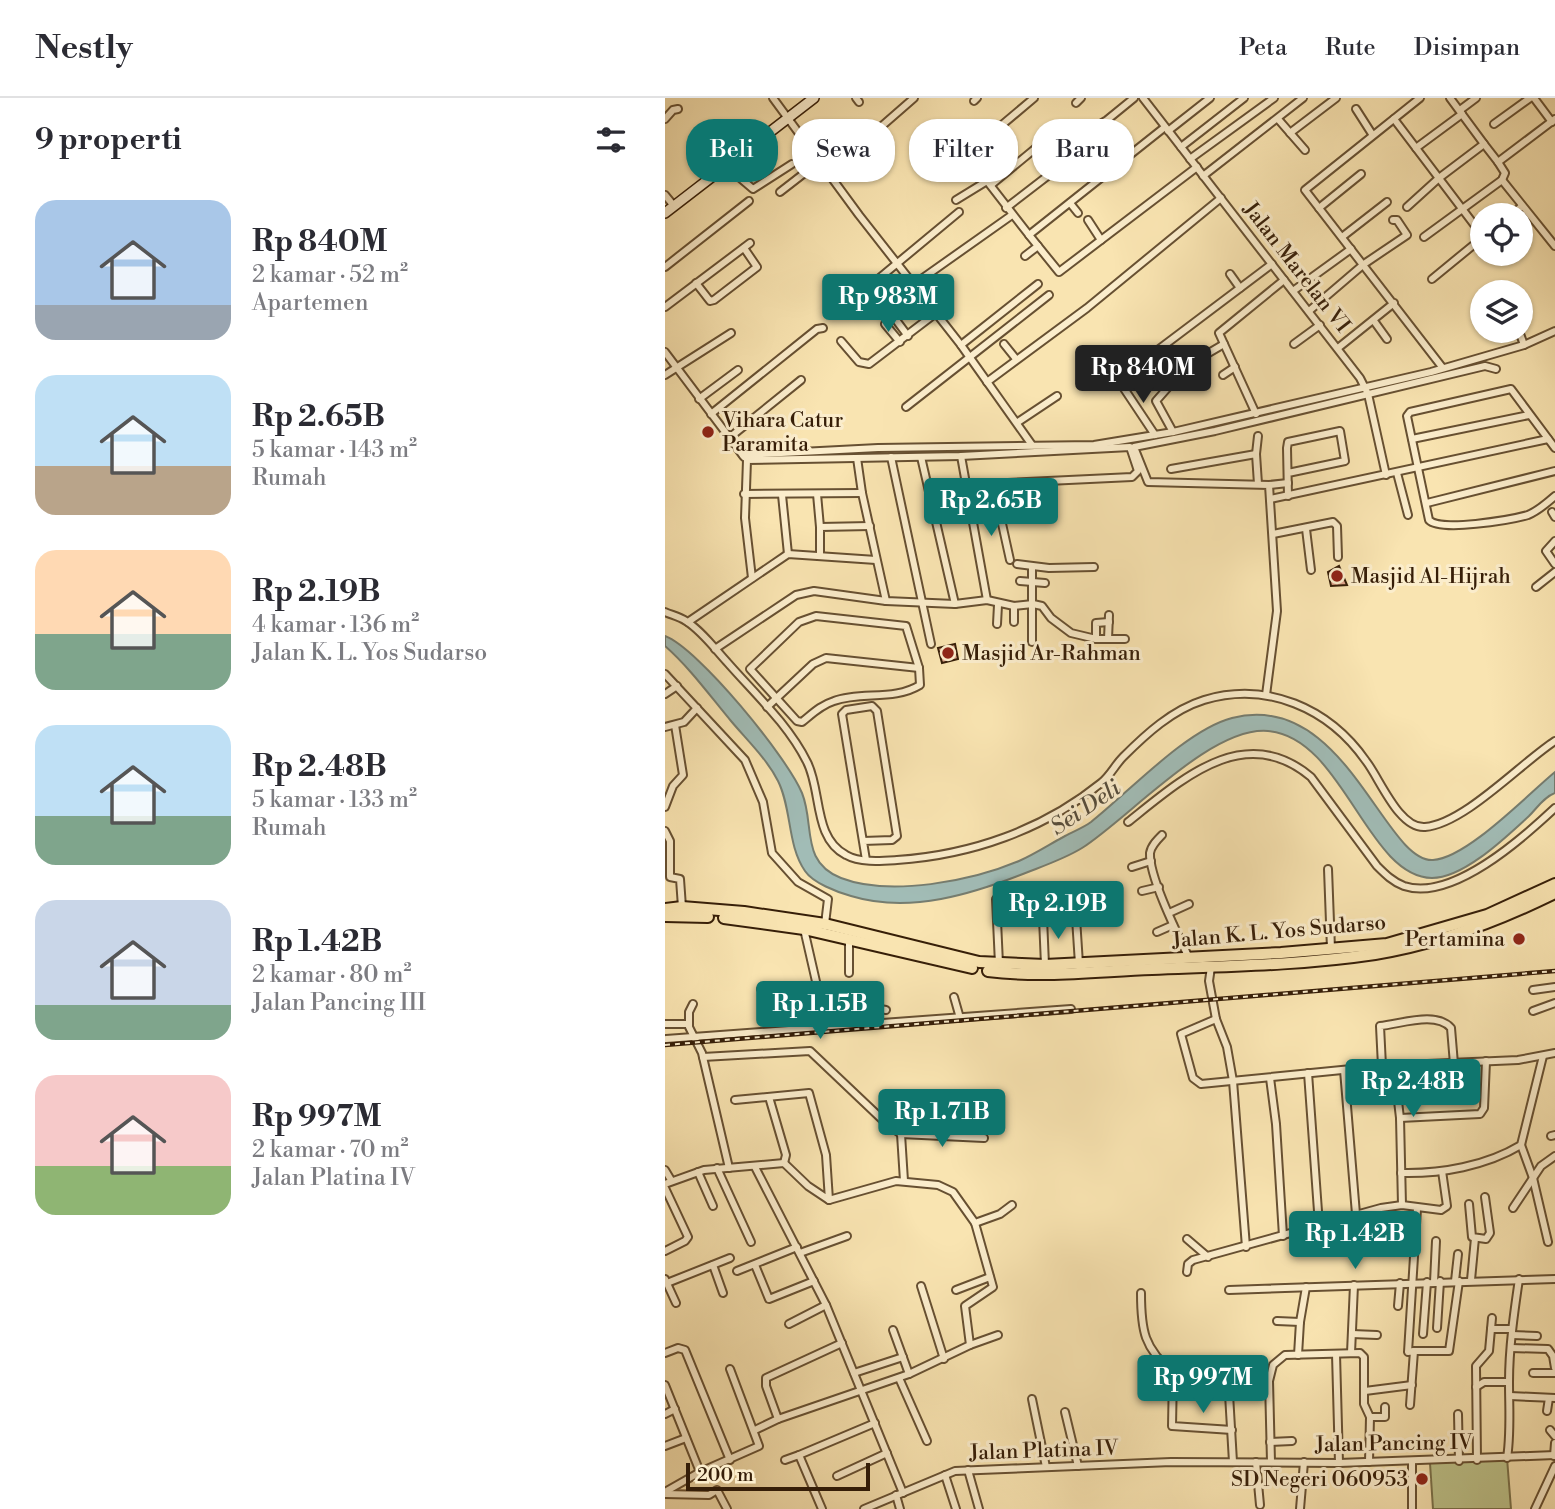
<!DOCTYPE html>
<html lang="id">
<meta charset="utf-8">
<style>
body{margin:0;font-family:"Libre Bodoni",serif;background:#f7f7f7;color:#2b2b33;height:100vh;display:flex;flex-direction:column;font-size:26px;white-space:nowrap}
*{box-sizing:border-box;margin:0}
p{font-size:23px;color:#7c7c81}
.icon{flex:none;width:38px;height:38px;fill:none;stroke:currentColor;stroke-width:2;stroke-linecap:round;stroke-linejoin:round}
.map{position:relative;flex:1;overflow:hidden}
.side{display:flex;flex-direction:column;background:#fff;width:665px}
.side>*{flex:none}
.hud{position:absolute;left:21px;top:21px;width:665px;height:63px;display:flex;gap:14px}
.buttons{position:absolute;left:805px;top:105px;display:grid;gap:14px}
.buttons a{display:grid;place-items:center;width:63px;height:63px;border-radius:50%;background:#fff;box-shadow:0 2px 5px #0004;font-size:35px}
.scale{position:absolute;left:21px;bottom:18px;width:184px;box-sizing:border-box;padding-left:7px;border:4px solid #361e08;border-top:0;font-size:19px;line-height:24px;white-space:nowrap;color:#361e08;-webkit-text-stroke:5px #fbedcc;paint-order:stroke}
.price{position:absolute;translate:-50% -60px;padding:0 16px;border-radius:7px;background:#0f766e;color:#fff;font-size:23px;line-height:46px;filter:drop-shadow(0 2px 4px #0008)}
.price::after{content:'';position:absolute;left:50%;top:42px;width:21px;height:16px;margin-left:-10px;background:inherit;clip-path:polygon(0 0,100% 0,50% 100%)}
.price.active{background:#222;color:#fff}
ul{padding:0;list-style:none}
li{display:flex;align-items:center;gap:21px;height:175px;padding:0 35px}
li span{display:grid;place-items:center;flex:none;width:196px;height:140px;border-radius:21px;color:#555}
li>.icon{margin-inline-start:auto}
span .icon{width:84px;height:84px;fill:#fffc;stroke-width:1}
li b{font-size:30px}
h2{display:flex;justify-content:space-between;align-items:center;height:84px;padding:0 35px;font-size:30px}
.chip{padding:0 24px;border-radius:28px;background:#fff;box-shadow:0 2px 5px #0004;font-size:24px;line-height:63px}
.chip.active{background:#0f766e;color:#fff}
header{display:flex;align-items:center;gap:42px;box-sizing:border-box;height:98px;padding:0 35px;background:#fff;border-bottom:2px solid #e1e1e2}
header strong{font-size:33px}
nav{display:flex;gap:38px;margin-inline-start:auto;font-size:24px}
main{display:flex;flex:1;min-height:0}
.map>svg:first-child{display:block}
.green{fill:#bec48b;stroke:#7a714a;stroke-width:2}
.water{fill:#a1bcb6;stroke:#767d70;stroke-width:2}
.building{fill:#dfa58c;stroke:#361e08;stroke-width:2}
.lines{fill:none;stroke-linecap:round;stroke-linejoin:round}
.street-casing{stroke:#675032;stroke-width:10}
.secondary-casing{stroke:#361e08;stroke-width:12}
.highway-casing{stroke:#361e08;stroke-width:14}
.street{stroke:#fbedcc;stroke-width:6}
.secondary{stroke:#fbedcc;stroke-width:9}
.highway{stroke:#f9e4b1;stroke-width:10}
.rail-casing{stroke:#361e08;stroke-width:4.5}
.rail{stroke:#fbedcc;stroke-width:2;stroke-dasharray:5;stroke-linecap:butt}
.poi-dot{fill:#8f2418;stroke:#fbedcc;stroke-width:2.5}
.labels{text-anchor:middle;stroke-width:6;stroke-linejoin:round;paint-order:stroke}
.street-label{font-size:21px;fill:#361e08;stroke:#fbedcc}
.poi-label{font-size:21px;fill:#361e08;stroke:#fbedcc;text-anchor:start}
.water-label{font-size:23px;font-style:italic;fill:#564d3c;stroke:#fbedcc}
</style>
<header>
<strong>Nestly</strong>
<nav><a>Peta</a><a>Rute</a><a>Disimpan</a></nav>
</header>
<main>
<section class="side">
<h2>9 properti<svg class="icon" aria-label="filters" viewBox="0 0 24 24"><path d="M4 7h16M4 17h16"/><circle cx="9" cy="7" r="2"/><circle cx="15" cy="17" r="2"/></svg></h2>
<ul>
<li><span style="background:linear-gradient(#a9c7e8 75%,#9aa5b1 0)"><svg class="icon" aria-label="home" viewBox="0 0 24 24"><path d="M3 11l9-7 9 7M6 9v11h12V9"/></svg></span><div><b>Rp 840M</b><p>2 kamar · 52 m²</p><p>Apartemen</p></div></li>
<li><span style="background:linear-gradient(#bfe0f5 65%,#b9a48a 0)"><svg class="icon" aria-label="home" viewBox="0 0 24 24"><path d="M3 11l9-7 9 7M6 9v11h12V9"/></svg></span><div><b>Rp 2.65B</b><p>5 kamar · 143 m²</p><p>Rumah</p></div></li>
<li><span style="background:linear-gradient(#ffd9b3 60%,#7fa58c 0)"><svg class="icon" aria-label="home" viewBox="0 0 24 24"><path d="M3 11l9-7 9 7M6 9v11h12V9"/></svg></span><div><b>Rp 2.19B</b><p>4 kamar · 136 m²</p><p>Jalan K. L. Yos Sudarso</p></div></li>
<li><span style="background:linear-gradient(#bfe0f5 65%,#7fa58c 0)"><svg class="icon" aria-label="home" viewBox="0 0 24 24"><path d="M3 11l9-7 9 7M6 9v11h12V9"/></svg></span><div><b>Rp 2.48B</b><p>5 kamar · 133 m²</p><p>Rumah</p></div></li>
<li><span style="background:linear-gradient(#c9d6e8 75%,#7fa58c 0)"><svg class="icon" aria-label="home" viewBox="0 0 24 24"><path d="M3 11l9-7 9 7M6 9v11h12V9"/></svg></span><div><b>Rp 1.42B</b><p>2 kamar · 80 m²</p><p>Jalan Pancing III</p></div></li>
<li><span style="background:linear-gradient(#f6c9c9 65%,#8fb573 0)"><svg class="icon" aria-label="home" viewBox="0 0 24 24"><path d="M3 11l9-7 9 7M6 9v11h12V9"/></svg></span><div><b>Rp 997M</b><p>2 kamar · 70 m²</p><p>Jalan Platina IV</p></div></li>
</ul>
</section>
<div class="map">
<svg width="890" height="1411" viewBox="0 0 890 1411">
<rect width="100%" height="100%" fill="#f9e4b1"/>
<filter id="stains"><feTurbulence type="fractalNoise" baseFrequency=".00286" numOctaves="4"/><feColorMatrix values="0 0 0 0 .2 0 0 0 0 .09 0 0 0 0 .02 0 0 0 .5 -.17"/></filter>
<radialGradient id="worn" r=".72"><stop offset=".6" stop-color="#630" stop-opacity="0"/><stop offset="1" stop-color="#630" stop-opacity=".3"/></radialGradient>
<path class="green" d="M842,1360L846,1411H768L765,1365Z"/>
<path class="water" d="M0,538C34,551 122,659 137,695C150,727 135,764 176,780C225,799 307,783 354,763C370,756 385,746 400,738C409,733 418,730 426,724C464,694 521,632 567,620C680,591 719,765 768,762C802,760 862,697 890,674V695C879,699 872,710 864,718C841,739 799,780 767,780C702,779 678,639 603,633C546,628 464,720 417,750C401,760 381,767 363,774C308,796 245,816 186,798C172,794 148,785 140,773C122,747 127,711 113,683C102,661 82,642 66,623C45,598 25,570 0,548Z"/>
<g class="building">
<path d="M674,468L682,487L666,488L663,474Z"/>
<path d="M290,546L293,561L277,565L273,550Z"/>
</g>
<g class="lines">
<g class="street-casing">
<g id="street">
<path d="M108,0L194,117L296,247L367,347"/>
<path d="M191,0L194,4"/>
<path d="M478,0L695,280L703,296L721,377"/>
<path d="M755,0L640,92L777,269"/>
<path d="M869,0L887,24"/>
<path d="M309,3L312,0"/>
<path d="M411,5L416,0"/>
<path d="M691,11L707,36"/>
<path d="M795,12L811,0"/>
<path d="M0,21L8,12L13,11"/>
<path d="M613,21L640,52"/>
<path d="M729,21L817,137"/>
<path d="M829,26L865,0"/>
<path d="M503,33L545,0"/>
<path d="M625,35L671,0"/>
<path d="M402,46L442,22L469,0"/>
<path d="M819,46L833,64"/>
<path d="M312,48L337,77"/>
<path d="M516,49L579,0"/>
<path d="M751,50L797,16"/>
<path d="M525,61L609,0"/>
<path d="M61,68L88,91L127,66"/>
<path d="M281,74L369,0"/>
<path d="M163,75L249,0"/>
<path d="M538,78L638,0"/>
<path d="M837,82L890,148"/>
<path d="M326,87L389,35L390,29"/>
<path d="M115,94L155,63"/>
<path d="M0,97L9,108"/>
<path d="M291,102L322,83L364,137L500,29"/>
<path d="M405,105L413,115"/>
<path d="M742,109L774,80L819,46L785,0"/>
<path d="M341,110L428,43L430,37L427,32"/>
<path d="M654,110L696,76"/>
<path d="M846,117L857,108"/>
<path d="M423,122L436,142"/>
<path d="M364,137L394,174L532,69"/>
<path d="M677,139L722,104"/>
<path d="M759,139L837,82L840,75L833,64L890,21"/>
<path d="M360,158L373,148"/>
<path d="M0,169L84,103"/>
<path d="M565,176L575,190"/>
<path d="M767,181L817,140"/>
<path d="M31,185L45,203L49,202L92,169L79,150"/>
<path d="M206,187L294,114"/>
<path d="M248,187L347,117"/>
<path d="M628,193L686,151"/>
<path d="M0,209L85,145"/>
<path d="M644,213L699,166L742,137L732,122H728"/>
<path d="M228,218L243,238"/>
<path d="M709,223L722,241"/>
<path d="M220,226L235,244"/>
<path d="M854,233L859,247"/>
<path d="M176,243L194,264L204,266L271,215"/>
<path d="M339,246L351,261"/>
<path d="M629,246L655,227"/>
<path d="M296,247L373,186"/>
<path d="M673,250L729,205"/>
<path d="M0,254L79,359"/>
<path d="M530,263L559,246"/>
<path d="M469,270L607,166"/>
<path d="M0,277L66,235"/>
<path d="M558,277L570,269"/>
<path d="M322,284L422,210L556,100"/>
<path d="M506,286L491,303L508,334"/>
<path d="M458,289L490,337"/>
<path d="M34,301L73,272"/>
<path d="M241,309L384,197"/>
<path d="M46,316L152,231L158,230"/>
<path d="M591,316L554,235L619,182"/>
<path d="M353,324L392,298"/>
<path d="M64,340L136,282"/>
<path d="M747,341L864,317"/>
<path d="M890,350L846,291L745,314L742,318L764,422C775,434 845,422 863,417C873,413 882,405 890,398"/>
<path d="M591,356L593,338"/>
<path d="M78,357L213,350L429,347L508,334L766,274L859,247L890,233"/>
<path d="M296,358L322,502"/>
<path d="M226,359L266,546"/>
<path d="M256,359L290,506"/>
<path d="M192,360L197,395L221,503"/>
<path d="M506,371L591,356L593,386"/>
<path d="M623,375L680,363L675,333L623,344L622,350L623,398"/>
<path d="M732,375L743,417"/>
<path d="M328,387L334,412L373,411"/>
<path d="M604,387L623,385"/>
<path d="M79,396L197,395"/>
<path d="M152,396L155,429"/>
<path d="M117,397L123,456"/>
<path d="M605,401L883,341"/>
<path d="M762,405L890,373"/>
<path d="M334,412L345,462"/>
<path d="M887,414L890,419"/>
<path d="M641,431L646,472"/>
<path d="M608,436L668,424L672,428L673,459"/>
<path d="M890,443L881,453L890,466"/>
<path d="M155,457V429L205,428"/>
<path d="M352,466L384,470L429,469"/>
<path d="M87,480L80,420L82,362L296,358L465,349L473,373L467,379L301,387"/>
<path d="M355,483L380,485"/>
<path d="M871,489L890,474"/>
<path d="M0,514C7,517 15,519 21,523C37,533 50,551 62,564C90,596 123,626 142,664C157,693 148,740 181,757C195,765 217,763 232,762C306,757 378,732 436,685C445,678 450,667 458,659C481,636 507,612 539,602C602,583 664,610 701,663C715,681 734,731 760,729C799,726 856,665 890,643"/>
<path d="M151,518L241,528L254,570L255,587C229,603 196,593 169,603C156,607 147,616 137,624L132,623L85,571L134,524Z"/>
<path d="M23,524L123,456L211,462"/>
<path d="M349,524V508"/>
<path d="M332,526L333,507"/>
<path d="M431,541V525L444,524"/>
<path d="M443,541L444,517"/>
<path d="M367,544V469"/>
<path d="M50,551L131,497L149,493L221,503L290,506L322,502L349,508L368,506L377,508L386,520L406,535L431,541H460"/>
<path d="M0,576L80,662L98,704L107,755L133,784L163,801L160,826"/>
<path d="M0,596L12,588"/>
<path d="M601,597L612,513L604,387L483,384L469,349L550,333L820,268L831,271"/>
<path d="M102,609L148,566L161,560L254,570"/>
<path d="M0,629L19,624L32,610"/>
<path d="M0,709L8,688L18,677L10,627"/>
<path d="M463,724C517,681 580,623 646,679L712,768C720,776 728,784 739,788C787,804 858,740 890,710"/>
<path d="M0,733L5,743V779L15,781L17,809"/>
<path d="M497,737C492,742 486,748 485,755C484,779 513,837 524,860"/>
<path d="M198,743L227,742L232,738L212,613L207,608L181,612L177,616L201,762"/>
<path d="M467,769L486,763"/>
<path d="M663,771L666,851"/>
<path d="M477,793L494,789"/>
<path d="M331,801L334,866"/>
<path d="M504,815L524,806"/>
<path d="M378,820L380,867"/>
<path d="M411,820L414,866"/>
<path d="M139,831L155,901L154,930"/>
<path d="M492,834L508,827"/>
<path d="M184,842V875"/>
<path d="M546,869L544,883L551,921L562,949L568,983L581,1149"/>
<path d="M96,891L221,912"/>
<path d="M868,892L890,889"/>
<path d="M289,899L295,920"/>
<path d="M28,906L24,914V929L37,955L64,1070"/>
<path d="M868,913L890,905"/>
<path d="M551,921L516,936L528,980L536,986L717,968L853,962L890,955"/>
<path d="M0,926H24"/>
<path d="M1,941L406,911"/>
<path d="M38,959L145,953L223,1027L236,1036L319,1040"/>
<path d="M717,968L715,928C736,926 771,913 786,930L789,966"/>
<path d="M729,969L735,1020L737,1107"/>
<path d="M679,972L691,1116"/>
<path d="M643,975L654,1127"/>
<path d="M605,980L611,1026L618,1138"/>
<path d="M104,999L121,1057L119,1065"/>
<path d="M70,1002L144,995L161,1057L164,1102L143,1088L119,1065"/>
<path d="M735,1020L815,1016L819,1010L821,963"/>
<path d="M236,1036L239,1083"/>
<path d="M886,1038L890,1037"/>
<path d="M856,1047L868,1080L883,1144"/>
<path d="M90,1069L161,1207L238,1395"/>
<path d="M52,1070L86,1144"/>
<path d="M0,1072L6,1082"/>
<path d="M33,1074L48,1108"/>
<path d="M736,1075C776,1076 821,1068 856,1047L878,958"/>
<path d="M0,1086L39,1072L119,1065"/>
<path d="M0,1090L23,1139L20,1143L0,1153"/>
<path d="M164,1102L231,1083L273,1087L288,1094L310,1125L335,1116L347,1107"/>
<path d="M804,1106L807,1139L821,1141L825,1135L820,1099"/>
<path d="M848,1110L876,1068L890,1058"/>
<path d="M522,1141L543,1159"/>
<path d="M135,1155L182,1138"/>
<path d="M48,1167L58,1195"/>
<path d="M90,1167L104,1201L149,1183"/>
<path d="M72,1173L132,1149"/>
<path d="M522,1174L523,1166L528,1162L716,1110L737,1107L776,1112L782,1108L777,1073"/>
<path d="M0,1181L11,1205"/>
<path d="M806,1182L810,1140"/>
<path d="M790,1183L793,1156"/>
<path d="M769,1184L771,1143"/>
<path d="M2,1185L65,1160"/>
<path d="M256,1188L279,1261"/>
<path d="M291,1192L325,1179"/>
<path d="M564,1192L890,1181"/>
<path d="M476,1195C476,1233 479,1250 508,1275L507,1328L567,1332"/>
<path d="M733,1208L735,1185"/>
<path d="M612,1223L635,1224"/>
<path d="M124,1226L161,1207"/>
<path d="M772,1230L775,1183"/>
<path d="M826,1231H847"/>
<path d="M228,1232L244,1276"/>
<path d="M687,1236L712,1237"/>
<path d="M758,1236L762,1184"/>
<path d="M847,1237L872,1238"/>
<path d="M305,1247L333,1237"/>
<path d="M846,1250L883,1251L888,1258L890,1270"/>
<path d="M749,1253H784L794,1183"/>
<path d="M0,1255L13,1250L20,1252L65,1362"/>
<path d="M686,1255L689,1187"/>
<path d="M671,1256L674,1365"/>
<path d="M633,1257L635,1224L641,1189"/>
<path d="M189,1275L238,1259"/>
<path d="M868,1275H890"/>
<path d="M563,1279L568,1364"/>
<path d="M234,1280L262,1343"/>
<path d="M0,1287L35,1374"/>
<path d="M811,1289L819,1284H844"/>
<path d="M700,1293L747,1287"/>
<path d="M845,1298L890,1300"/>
<path d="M367,1301L381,1369"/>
<path d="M745,1307L749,1253L743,1254L752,1111"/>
<path d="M882,1313L884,1300"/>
<path d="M400,1314L413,1368"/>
<path d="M0,1316L10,1311"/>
<path d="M793,1316L794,1363"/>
<path d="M705,1319H720V1309"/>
<path d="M113,1321L101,1288V1280L177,1245"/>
<path d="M90,1332L113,1321L244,1276L305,1247L300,1208L328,1189L310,1125"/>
<path d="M885,1332L890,1338"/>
<path d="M605,1344L627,1343"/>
<path d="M0,1348L21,1340"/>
<path d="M889,1358L890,1345"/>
<path d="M842,1360C846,1335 844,1310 844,1284C844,1250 849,1215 854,1181"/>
<path d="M120,1362L134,1357"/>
<path d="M812,1362L811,1268L824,1253L827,1220"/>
<path d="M747,1363V1411"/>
<path d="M591,1364L595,1407"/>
<path d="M606,1364L604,1283L608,1267L620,1257L695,1255L699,1259V1306L705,1319L704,1364"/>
<path d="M303,1372L314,1411"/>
<path d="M280,1377L291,1411"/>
<path d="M172,1378L222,1355"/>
<path d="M0,1394L35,1374L94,1348L65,1271"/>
<path d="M0,1396L44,1397L52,1392L62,1411"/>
<path d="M231,1397L235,1411"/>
<path d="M157,1411L134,1357L210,1325"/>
<path d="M199,1411L290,1373L506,1364L674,1365L890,1357"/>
<path d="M635,1411L639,1364"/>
<path d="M870,1411L890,1368"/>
</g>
</g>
<g class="secondary-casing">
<path id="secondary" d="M0,115L149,0"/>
</g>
<g class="highway-casing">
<g id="highway">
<path d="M0,811L17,809L79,814L160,826L314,864L380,867L616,855L722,846L822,817L890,786"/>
<path d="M0,818L43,819"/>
<path d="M59,820L139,831L307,870"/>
<path d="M323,873C377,880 433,873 487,871C561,868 637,867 710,856C773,846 833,823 890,795"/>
</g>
</g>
<use href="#street" class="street"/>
<use href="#secondary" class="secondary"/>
<use href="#highway" class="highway"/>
<g class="rail-casing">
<path id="rail" d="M0,947L890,873"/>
</g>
<use href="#rail" class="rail"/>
</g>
<g class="poi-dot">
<circle cx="43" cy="334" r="7"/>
<circle cx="672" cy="478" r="7"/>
<circle cx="283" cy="555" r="7"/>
<circle cx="854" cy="841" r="7"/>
<circle cx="757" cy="1381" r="7"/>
</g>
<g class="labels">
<g class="street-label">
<text transform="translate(632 169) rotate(52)" y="7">Jalan Marelan VI</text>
<text transform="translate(614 833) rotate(-5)" y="7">Jalan K. L. Yos Sudarso</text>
<text transform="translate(729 1345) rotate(-1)" y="7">Jalan Pancing IV</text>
<text transform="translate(379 1352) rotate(-2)" y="7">Jalan Platina IV</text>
</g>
<g class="poi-label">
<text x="57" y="329">Vihara Catur<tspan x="57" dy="24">Paramita</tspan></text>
<text x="686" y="485">Masjid Al-Hijrah</text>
<text x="297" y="562">Masjid Ar-Rahman</text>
<text x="840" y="848" text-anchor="end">Pertamina</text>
<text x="743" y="1388" text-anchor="end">SD Negeri 060953</text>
</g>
<g class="water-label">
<text transform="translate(420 709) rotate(-34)" y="8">Sei Deli</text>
</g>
</g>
<rect width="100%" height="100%" filter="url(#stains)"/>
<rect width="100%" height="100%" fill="url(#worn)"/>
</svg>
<div class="buttons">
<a><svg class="icon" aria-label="locate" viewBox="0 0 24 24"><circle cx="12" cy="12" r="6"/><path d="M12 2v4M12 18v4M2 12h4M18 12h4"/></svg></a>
<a><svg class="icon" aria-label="layers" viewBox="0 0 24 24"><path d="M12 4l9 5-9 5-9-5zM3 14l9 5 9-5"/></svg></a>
</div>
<div class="scale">200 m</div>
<b class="price" style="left:223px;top:236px">Rp 983M</b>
<b class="price active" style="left:478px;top:307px">Rp 840M</b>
<b class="price" style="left:326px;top:440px">Rp 2.65B</b>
<b class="price" style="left:393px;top:843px">Rp 2.19B</b>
<b class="price" style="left:155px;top:943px">Rp 1.15B</b>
<b class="price" style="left:748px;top:1021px">Rp 2.48B</b>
<b class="price" style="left:277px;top:1051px">Rp 1.71B</b>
<b class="price" style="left:690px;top:1173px">Rp 1.42B</b>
<b class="price" style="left:538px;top:1317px">Rp 997M</b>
<div class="hud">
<a class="chip active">Beli</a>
<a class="chip">Sewa</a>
<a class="chip">Filter</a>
<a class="chip">Baru</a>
</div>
</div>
</main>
